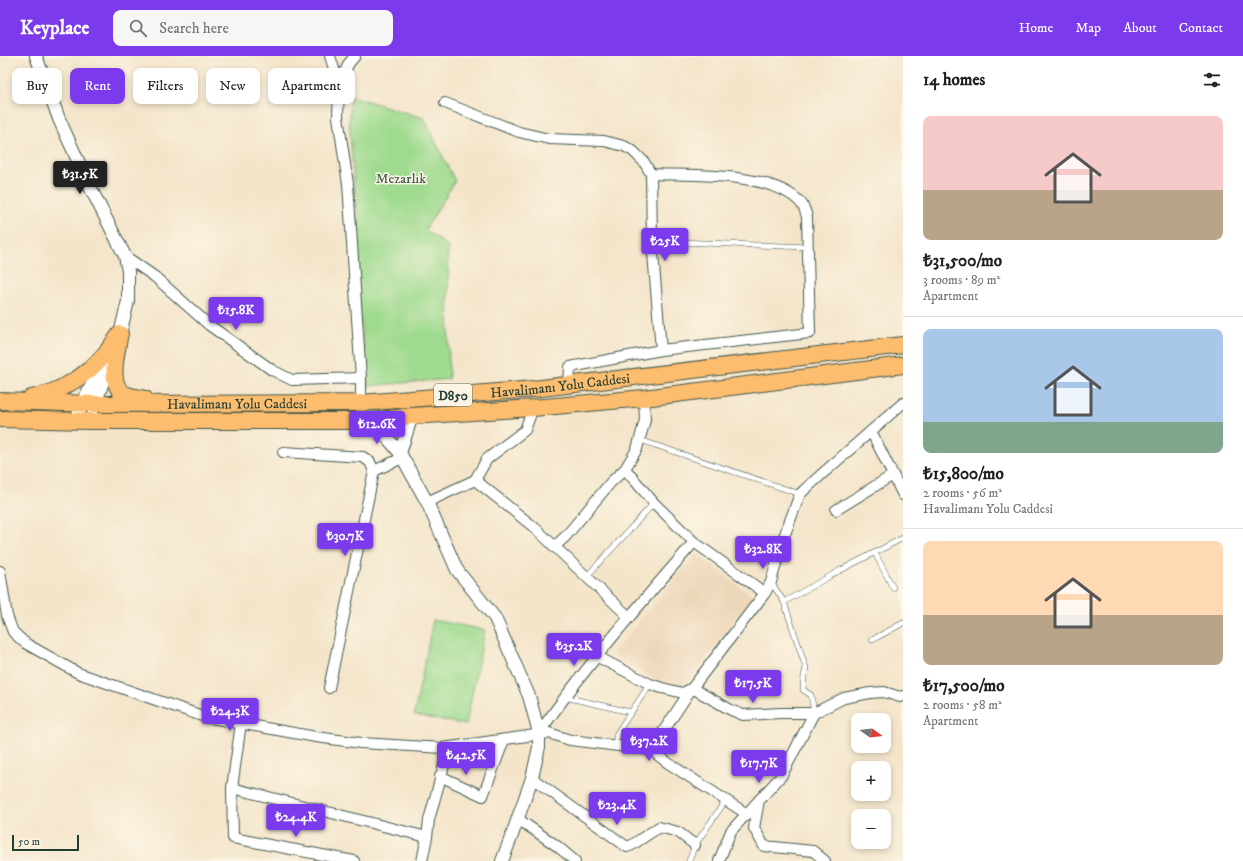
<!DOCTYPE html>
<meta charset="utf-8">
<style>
body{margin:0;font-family:"IM FELL DW Pica",serif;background:#f6f6f6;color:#202124;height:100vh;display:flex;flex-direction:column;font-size:15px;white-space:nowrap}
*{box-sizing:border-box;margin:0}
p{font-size:13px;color:#757577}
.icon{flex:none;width:22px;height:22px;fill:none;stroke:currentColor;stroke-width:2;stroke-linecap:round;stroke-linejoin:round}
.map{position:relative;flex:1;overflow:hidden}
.side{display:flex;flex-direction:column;background:#fff;width:340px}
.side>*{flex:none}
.hud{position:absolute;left:12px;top:12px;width:380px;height:36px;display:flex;gap:8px}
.needle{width:26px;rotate:105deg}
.fabs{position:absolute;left:851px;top:657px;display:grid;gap:8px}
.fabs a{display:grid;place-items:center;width:40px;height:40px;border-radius:8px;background:#fff;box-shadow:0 2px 6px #0003;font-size:20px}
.scale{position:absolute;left:12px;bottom:10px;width:67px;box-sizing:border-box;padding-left:4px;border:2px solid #1f3d34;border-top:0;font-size:11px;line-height:14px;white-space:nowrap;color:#1f3d34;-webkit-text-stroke:3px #fcf5e5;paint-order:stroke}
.price{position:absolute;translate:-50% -34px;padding:0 9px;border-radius:4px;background:#7c3aed;color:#fff;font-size:13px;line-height:26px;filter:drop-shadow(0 1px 2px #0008)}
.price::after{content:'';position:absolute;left:50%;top:24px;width:12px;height:9px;margin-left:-6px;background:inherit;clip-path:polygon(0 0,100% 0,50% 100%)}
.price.active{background:#222;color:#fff}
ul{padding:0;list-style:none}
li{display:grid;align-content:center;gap:8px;height:212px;padding:0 20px}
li+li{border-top:1px solid #e0e0e0}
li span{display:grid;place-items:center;height:124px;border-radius:8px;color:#555}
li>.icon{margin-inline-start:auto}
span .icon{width:72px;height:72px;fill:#fffc;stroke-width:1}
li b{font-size:17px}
h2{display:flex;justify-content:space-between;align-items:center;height:48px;padding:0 20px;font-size:17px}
.tag{padding:0 14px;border-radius:8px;background:#fff;box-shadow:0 2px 6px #0003;font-size:14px;line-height:36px}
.tag.active{background:#7c3aed;color:#fff}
header{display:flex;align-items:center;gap:24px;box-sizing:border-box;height:56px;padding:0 20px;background:#7c3aed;color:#fff}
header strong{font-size:19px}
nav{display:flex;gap:22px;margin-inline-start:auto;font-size:14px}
.search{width:280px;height:36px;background:#f6f6f6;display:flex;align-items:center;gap:10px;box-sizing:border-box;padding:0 14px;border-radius:8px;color:#757577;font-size:15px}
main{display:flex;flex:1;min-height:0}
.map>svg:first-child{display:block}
.built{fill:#edd7ba}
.green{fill:#9fda8e;stroke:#5f8c61}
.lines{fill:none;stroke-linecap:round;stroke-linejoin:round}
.service-casing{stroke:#3f564a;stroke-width:6}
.minor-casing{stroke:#3f564a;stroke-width:12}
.tertiary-casing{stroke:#3f564a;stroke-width:14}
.trunk-casing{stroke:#3f564a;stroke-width:18}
.service{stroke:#fff;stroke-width:5}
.minor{stroke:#fff;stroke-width:10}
.tertiary{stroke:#fff;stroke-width:12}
.trunk{stroke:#fcbd6e;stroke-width:16}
.labels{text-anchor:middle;stroke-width:3;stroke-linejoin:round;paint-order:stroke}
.shield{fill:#fcf5e5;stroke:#617469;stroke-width:1}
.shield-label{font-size:13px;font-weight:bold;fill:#1f3d34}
.park-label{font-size:14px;fill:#395c46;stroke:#fcf5e5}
.street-label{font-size:14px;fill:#1f3d34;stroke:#fcf5e5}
</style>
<header>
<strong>Keyplace</strong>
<div class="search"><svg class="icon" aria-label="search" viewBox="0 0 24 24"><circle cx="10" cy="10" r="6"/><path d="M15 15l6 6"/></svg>Search here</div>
<nav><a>Home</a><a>Map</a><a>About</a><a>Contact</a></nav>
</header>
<main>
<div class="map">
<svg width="903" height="805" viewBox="0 0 903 805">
<rect width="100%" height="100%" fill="#fcf5e5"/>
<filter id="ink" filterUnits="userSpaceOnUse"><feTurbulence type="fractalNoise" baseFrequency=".025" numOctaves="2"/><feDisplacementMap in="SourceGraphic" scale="8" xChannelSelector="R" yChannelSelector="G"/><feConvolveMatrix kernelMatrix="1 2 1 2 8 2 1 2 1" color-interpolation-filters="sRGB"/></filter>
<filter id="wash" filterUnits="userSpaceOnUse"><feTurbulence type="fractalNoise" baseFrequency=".012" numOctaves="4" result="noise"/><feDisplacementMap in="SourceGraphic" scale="16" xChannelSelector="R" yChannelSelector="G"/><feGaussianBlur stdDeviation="0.9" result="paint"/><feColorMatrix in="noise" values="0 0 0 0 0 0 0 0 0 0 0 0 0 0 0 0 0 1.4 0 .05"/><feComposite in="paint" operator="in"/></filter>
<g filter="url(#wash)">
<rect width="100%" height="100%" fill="#f4e5ca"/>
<path class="built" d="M697,498L753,541L685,629L656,624L612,598Z"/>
<g class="green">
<path d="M351,40L424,62L455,125L425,174L448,190L449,323L368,330L358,241L356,152L349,67Z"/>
<path d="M433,564L485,574L466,669L414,659Z"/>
</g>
</g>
<g filter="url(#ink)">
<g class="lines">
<g class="service-casing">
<g id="service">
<path d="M652,185L808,191"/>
<path d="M640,384L800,438"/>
<path d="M875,497L893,532"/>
<path d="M587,520L654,447"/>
<path d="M771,526L784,546L806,612L804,620L803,634L811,639L814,657"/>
<path d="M784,546L839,515L903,482"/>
<path d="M872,584L903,567"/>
<path d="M565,641L630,656"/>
<path d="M615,689L617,677L650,628"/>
<path d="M689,805L695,789L726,744"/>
</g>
</g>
<g class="minor-casing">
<g id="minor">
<path d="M330,0L339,29L338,61L348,128L361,322V347"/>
<path d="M339,29L349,7L355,0"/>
<path d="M445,47L519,76L549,83L604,85L624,90L633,95L644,106L651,118L652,185L661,294"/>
<path d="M125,200L155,221L209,269L272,314L292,324L361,322"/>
<path d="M569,329L570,311L661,294L810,277L807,161C806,157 804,151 801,147C771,115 693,120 651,118"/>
<path d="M871,375L903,439"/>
<path d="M283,396L363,401L370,406L374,415"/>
<path d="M625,413L654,447L694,486L765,537"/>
<path d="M475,424L535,472L629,561"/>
<path d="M427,446L475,424L487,403L525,374L533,352"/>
<path d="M836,454L893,419"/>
<path d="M554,491L566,480L611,426L625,413L637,393L645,364L644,342"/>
<path d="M0,515L7,560L13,576L25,587L78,617L205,661L316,681L361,687L443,692L549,677L570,684L651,694L668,707L747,758"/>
<path d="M596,600L650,628L662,632L683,637L692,632L765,537L771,526L782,486L800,438L822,418L903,347"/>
<path d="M329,632L374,415L402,402"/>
<path d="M241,667L232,732L233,782L354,805"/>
<path d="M539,677C586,610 640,548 694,486"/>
<path d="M651,694L692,632L731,654L743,659L781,657H814L844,642L870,637L884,636L900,641L903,640"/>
<path d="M440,720L483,740L504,684"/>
<path d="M532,722L627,791L632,789L659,771L678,776L695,789"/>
<path d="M232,732L427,781"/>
<path d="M759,744L754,772L764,790L813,795L825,805"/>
<path d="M518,763L557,790L575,805"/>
<path d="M422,805L427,781L429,764L449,691"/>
<path d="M719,805L731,775L782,719L814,657"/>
</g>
</g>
<g class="tertiary-casing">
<g id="tertiary">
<path d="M36,0L59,63L89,129L125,200L128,215V245L120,278L93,354"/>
<path d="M76,364L86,339L103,309"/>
<path d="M373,365L400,397L427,446L457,514L495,562L529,640L539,677V691L532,722L512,779L502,805"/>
<path d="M400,397L412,360"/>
</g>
</g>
<g class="trunk-casing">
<g id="trunk">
<path d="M119,282C117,296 108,327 123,337C129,341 138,341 145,343"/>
<path d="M31,342C58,337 87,320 105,298C110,292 115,285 120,278"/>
<path id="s1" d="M0,345L95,348L361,347L533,333L903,289"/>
<path d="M0,363L89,365H373L412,360L533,352L644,342L903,309"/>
</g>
</g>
<use href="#service" class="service"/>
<use href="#minor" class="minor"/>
<use href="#tertiary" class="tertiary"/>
<use href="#trunk" class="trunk"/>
</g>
</g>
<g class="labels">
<rect class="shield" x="434" y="328" width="38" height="22" rx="3"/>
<g class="shield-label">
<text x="453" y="344">D850</text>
</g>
<g class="park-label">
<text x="401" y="127">Mezarlık</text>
</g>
<g class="street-label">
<text dy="5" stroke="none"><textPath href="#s1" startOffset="561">Havalimanı Yolu Caddesi</textPath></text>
<text dy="5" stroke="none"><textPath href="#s1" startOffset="237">Havalimanı Yolu Caddesi</textPath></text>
</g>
</g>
</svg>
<div class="fabs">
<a><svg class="needle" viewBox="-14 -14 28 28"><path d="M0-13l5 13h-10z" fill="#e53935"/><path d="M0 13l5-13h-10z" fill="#757577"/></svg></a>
<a>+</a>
<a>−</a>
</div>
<div class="scale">50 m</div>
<b class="price active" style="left:80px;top:139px">₺31.5K</b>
<b class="price" style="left:665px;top:206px">₺25K</b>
<b class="price" style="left:236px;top:275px">₺15.8K</b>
<b class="price" style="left:377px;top:389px">₺12.6K</b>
<b class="price" style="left:345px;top:501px">₺30.7K</b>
<b class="price" style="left:763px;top:514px">₺32.8K</b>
<b class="price" style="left:574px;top:611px">₺35.2K</b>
<b class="price" style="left:753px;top:648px">₺17.5K</b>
<b class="price" style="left:230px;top:676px">₺24.3K</b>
<b class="price" style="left:649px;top:706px">₺37.2K</b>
<b class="price" style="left:466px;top:720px">₺42.5K</b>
<b class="price" style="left:759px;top:728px">₺17.7K</b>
<b class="price" style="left:617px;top:770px">₺23.4K</b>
<b class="price" style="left:296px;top:782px">₺24.4K</b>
<div class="hud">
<a class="tag">Buy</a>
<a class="tag active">Rent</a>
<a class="tag">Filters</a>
<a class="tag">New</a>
<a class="tag">Apartment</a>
</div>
</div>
<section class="side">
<h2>14 homes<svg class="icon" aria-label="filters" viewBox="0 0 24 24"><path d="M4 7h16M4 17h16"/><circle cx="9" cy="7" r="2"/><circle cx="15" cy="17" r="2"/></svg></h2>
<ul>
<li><span style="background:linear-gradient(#f6c9c9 60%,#b9a48a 0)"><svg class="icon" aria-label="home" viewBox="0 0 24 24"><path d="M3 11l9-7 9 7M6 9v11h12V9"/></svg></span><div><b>₺31,500/mo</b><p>3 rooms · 89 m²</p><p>Apartment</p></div></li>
<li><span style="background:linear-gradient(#a9c7e8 75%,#7fa58c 0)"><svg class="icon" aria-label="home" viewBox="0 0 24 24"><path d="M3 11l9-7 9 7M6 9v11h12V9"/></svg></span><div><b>₺15,800/mo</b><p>2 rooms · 56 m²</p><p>Havalimanı Yolu Caddesi</p></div></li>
<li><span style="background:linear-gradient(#ffd9b3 60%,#b9a48a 0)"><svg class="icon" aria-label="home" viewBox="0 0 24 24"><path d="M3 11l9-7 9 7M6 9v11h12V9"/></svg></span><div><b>₺17,500/mo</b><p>2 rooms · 58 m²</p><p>Apartment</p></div></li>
</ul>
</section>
</main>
